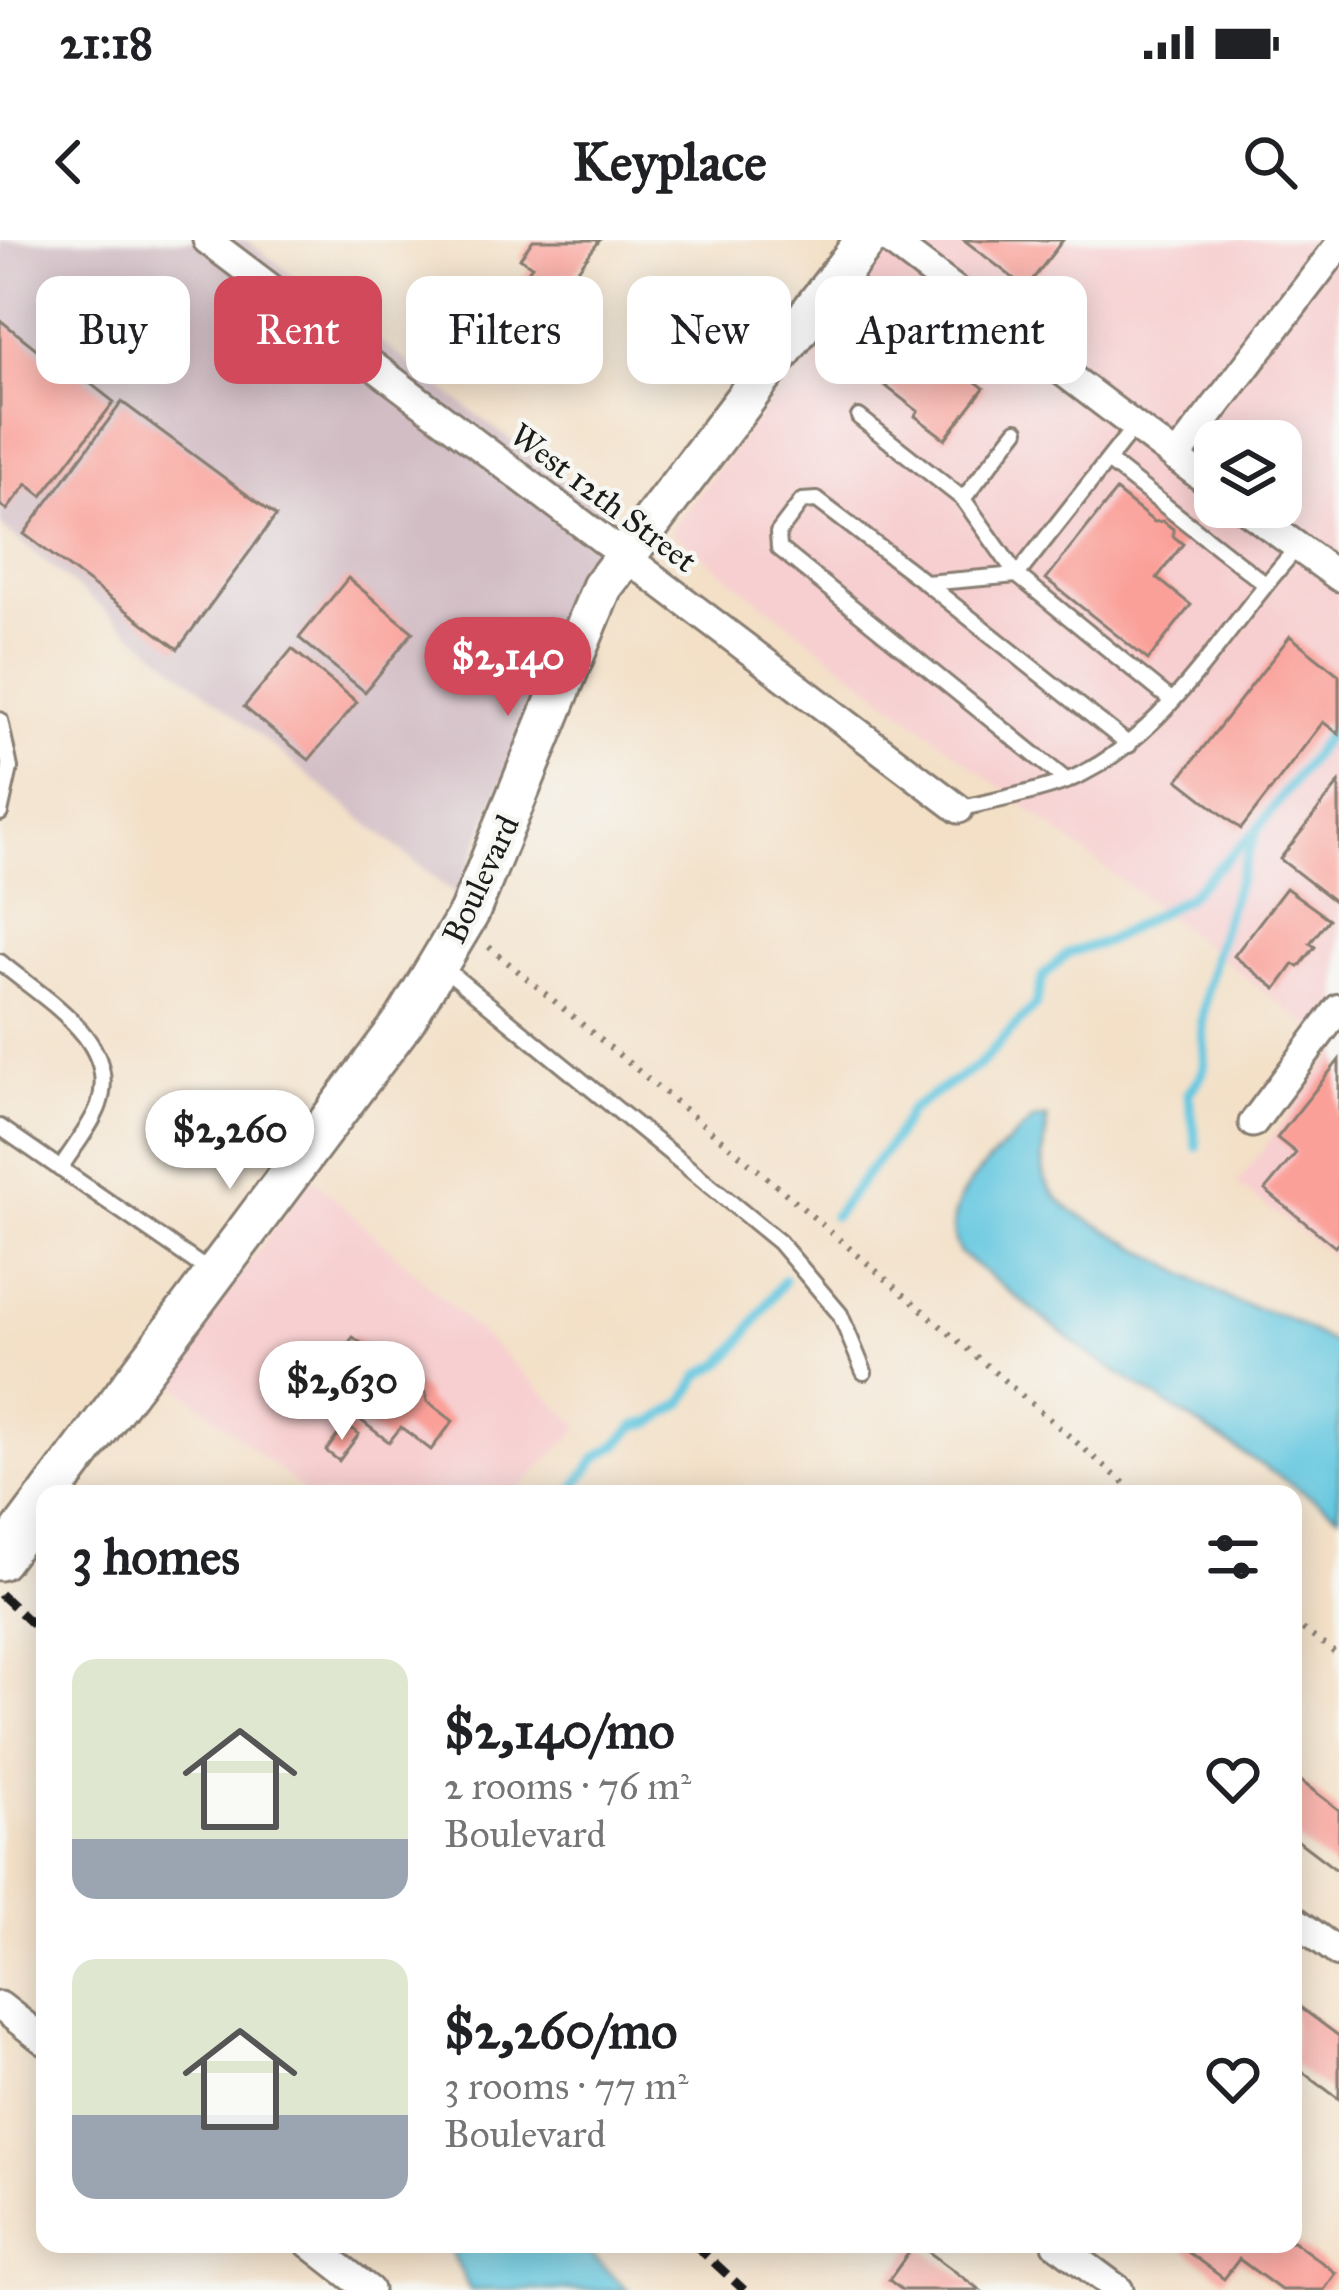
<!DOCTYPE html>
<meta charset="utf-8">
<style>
body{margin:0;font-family:"IM FELL Great Primer",serif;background:#f2f2f2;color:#202124;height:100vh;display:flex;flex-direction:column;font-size:45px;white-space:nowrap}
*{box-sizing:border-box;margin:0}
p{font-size:39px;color:#757577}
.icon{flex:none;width:66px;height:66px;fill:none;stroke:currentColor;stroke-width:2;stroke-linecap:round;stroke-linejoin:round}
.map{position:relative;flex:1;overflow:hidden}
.drawer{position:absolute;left:36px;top:1245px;width:1266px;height:768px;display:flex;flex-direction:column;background:#fff;border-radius:24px;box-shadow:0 6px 30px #0003}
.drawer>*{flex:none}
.guide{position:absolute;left:36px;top:36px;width:1269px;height:108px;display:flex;gap:24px}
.tools{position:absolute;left:1194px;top:180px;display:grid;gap:24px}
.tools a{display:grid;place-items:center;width:108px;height:108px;border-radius:24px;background:#fff;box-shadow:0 6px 30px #0003;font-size:60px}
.price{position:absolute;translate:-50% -102px;padding:0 27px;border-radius:42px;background:#fff;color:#222;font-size:39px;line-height:78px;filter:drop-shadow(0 3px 6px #0008)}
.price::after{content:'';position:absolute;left:50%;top:72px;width:36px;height:27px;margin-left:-18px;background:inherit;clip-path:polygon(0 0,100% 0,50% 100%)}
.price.on{background:#d1495b;color:#fff}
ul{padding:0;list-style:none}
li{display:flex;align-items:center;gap:36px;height:300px;padding:0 36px}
li span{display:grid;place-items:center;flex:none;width:336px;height:240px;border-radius:24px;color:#555}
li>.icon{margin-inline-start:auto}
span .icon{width:144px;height:144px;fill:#fffc;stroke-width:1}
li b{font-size:51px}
h2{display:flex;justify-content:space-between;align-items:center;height:144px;padding:0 36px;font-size:51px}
.chip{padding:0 42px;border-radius:24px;background:#fff;box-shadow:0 6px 30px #0003;font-size:42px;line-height:108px}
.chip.on{background:#d1495b;color:#fff}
.status{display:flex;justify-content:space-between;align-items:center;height:84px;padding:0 60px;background:#fff;direction:ltr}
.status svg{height:33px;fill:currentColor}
header{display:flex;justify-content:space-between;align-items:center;height:156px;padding:0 36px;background:#fff;font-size:54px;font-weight:800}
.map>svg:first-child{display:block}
.built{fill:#f7cfd0;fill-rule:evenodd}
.industrial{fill:#d2bdc5}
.water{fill:#61c6df;stroke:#3e717e;stroke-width:3}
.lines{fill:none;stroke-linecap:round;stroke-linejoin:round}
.stream{stroke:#61c6df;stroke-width:10}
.building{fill:#faa099}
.lane-casing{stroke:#887e72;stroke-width:20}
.street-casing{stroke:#887e72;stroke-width:33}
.secondary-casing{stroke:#887e72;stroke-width:45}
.path{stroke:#887e72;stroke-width:6;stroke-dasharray:3 9;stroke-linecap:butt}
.lane{stroke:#fff;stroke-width:14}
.street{stroke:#fff;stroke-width:27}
.secondary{stroke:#fff;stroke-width:39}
.rail{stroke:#1c1c1c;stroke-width:9;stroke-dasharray:18 9;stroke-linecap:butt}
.labels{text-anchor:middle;stroke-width:9;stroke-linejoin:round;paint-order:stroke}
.street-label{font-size:33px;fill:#1c1c1c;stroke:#f6f6f2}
</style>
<div class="status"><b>21:18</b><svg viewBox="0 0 49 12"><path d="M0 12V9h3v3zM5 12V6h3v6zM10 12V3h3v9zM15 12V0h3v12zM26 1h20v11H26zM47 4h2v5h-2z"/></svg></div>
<header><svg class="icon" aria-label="back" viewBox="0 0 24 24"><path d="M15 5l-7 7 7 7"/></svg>Keyplace<svg class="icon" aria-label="search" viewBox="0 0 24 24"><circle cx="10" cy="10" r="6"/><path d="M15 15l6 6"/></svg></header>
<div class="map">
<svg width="1339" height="2050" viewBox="0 0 1339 2050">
<rect width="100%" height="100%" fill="#f6f6f2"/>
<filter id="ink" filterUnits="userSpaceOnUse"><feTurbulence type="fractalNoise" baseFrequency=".00833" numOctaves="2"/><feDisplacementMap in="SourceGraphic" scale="24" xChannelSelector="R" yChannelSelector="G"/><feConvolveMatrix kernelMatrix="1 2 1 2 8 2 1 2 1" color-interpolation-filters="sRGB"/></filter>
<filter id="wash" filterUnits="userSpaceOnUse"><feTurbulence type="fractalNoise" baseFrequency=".004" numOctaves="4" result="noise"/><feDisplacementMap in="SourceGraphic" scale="48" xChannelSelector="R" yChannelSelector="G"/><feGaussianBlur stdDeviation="2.7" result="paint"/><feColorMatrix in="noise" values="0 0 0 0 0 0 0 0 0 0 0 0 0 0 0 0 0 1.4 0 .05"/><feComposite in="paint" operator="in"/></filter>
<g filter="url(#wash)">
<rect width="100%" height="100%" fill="#f3e0c7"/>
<g class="built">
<path d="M894,0H1339V1021L1237,944L1338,809L670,291ZM1215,201H1281V267H1215Z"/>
<path d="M312,937L581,1187L514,1254H307L166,1136Z"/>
</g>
<path class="industrial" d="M0,0H246L621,284L575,356L457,656L0,285Z"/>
<g class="water">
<path d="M1047,878C1045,922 1031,938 1071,970L1235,1062L1285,1077L1339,1107V1275L1089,1114L960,1013C931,961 1000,912 1034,879Z"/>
<path d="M451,2004H579L628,2050H470L450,2009Z"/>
</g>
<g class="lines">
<g class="stream">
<path d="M1197,907L1188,853C1217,824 1199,810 1203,775C1210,714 1234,653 1255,595"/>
<path d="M834,976L894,899L910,870L979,825L1036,764L1043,736L1068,713L1105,702L1186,658L1257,590L1339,480"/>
<path d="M571,1254L596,1218L618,1204L635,1186L653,1182L683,1163L700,1135L722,1123L738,1106L784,1040"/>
</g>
</g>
<g id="blocks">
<g class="building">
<path d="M533,0H600L553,63L522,39L532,26L520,18Z"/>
<path d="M964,0H1063L1026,48Z"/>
<path d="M884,70L918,97L913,103L942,125L946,119L984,148L945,199L915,176L918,171L848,117Z"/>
<path d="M0,80L49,119L53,114L114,162L42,256L27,244L7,270L0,265Z"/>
<path d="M122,162L276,276L178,409L24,294Z"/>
<path d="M1116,251L1154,282L1163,281L1173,289V296L1183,304L1157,338L1191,365L1148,420L1046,339Z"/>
<path d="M348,338L413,392L365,452L299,398Z"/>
<path d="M1290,396L1339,435V494L1323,482L1241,589L1178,540Z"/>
<path d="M292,409L357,462L309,520L244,467Z"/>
<path d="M1339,543V665L1280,619Z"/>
<path d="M1286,648L1329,679L1310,703L1315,707L1299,727L1294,724L1276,749L1234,716Z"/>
<path d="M1339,820V1002L1335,1007L1265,950L1296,913L1277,898Z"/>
<path d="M353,1097L426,1153L427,1161L453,1181L431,1210L401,1187L389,1202L316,1146Z"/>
<path d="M346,1184L359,1194L339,1221L326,1211Z"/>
<path d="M1293,1535L1339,1570V1632L1293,1597Z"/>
<path d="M1293,1762L1339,1796V1859L1293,1825Z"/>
<path d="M1293,2001L1336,2033L1324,2050H1281L1239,2019L1224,2039L1177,2004Z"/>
<path d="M915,2004H918L980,2050H902L889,2040Z"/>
</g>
</g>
</g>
<g filter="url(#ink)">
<use href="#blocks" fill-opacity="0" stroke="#887e72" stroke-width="3"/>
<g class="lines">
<g class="lane-casing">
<g id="lane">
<path d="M859,177L963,259L1017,190"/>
<path d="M1134,187L1017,335L1171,460"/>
<path d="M1108,221L1265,344"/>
<path d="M963,259L1017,335"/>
<path d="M1017,335L926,343L817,260L802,261L778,293L779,308L1067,541"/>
<path d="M926,343L1129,505"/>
<path d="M0,480L10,528L0,573"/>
<path d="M959,569C994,560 1033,554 1066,541C1164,503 1228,382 1298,307"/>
<path d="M0,722C42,758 121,800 99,865C91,887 72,909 60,929"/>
<path d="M444,728L779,1002L840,1074L864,1132"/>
<path d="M0,887L210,1032"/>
</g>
</g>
<g class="street-casing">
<g id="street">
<path d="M207,0L959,569"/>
<path d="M889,0L1215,247"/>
<path d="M1176,218L1339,5"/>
<path d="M1243,267L1339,337"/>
<path d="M1253,883L1339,768"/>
<path d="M1293,1679L1339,1713"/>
<path d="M0,1766L45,1801"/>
<path d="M310,2004L369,2050"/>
<path d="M1057,2004L1119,2050"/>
</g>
</g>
<g class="secondary-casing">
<g id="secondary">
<path d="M50,1254L405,780L469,673L602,347L866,0"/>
<path d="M0,1320L45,1260"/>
</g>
</g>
<g class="path">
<path d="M489,707L770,940L1137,1254"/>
<path d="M1293,1382L1339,1416"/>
</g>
<use href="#lane" class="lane"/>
<use href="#street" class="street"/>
<use href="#secondary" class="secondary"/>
<g class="rail">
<path d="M0,1354L45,1396"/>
<path d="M694,2004L744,2050"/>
</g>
</g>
</g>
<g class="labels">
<g class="street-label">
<text transform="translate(604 257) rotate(37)" y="12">West 12th Street</text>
<text transform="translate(480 639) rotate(-65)" y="12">Boulevard</text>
</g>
</g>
</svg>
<div class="tools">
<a><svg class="icon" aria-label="layers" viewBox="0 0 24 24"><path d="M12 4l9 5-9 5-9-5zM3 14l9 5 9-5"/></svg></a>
</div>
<b class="price on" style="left:508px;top:479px">$2,140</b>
<b class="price" style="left:230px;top:952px">$2,260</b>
<b class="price" style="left:342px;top:1203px">$2,630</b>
<div class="guide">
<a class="chip">Buy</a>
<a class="chip on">Rent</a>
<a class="chip">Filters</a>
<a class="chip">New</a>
<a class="chip">Apartment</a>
</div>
<section class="drawer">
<h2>3 homes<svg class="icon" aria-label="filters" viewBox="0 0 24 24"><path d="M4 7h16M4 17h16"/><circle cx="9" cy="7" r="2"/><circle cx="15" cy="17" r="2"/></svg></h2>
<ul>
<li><span style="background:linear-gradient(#dfe7d0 75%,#9aa5b1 0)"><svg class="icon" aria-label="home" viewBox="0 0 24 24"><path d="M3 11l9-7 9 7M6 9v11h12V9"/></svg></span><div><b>$2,140/mo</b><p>2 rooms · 76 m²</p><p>Boulevard</p></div><svg class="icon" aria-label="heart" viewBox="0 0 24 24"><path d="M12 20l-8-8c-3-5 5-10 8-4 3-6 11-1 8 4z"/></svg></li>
<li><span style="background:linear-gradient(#dfe7d0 65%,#9aa5b1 0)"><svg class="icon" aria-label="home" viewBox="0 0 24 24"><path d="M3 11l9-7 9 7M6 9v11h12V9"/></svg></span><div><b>$2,260/mo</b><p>3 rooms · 77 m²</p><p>Boulevard</p></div><svg class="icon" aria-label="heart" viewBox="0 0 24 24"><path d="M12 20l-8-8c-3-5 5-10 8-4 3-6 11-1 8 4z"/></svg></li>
</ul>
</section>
</div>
